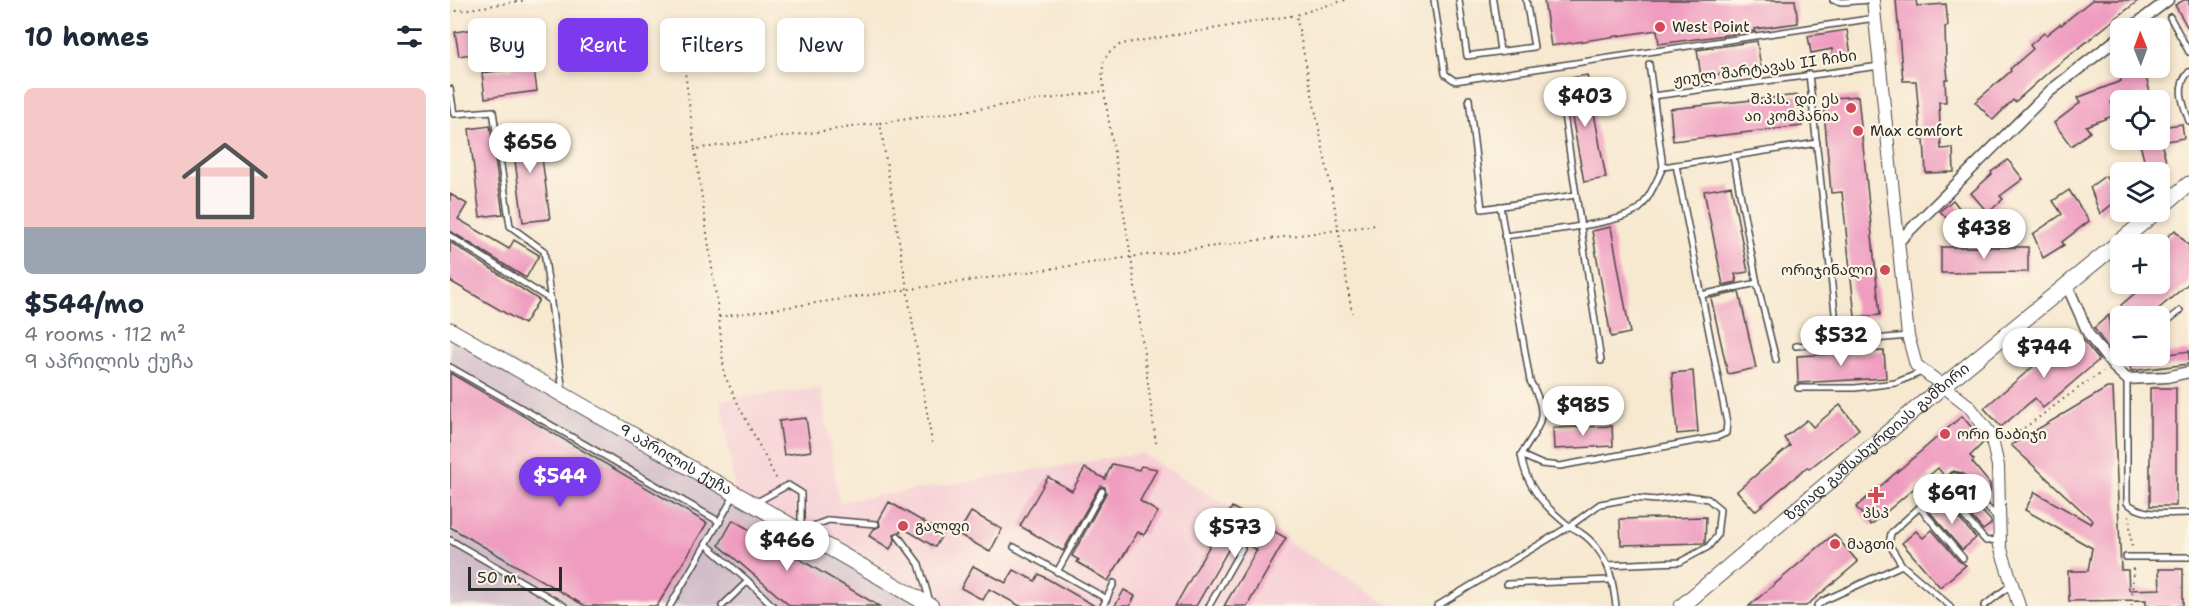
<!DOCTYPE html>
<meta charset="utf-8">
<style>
body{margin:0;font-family:"Shantell Sans","Noto Sans Georgian",sans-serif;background:#f6f6f7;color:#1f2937;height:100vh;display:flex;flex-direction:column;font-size:22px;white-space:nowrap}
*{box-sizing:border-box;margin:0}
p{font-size:20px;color:#747a83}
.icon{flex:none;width:33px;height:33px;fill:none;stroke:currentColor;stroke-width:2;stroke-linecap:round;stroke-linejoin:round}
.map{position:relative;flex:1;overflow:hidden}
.side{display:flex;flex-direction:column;background:#fff;width:450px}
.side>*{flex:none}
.hud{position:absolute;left:18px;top:18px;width:570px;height:54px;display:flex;gap:12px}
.needle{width:39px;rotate:359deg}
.tools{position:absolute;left:1660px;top:18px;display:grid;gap:12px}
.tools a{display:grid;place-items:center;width:60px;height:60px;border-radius:9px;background:#fff;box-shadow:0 3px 9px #0003;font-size:30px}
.scale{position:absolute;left:18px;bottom:15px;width:94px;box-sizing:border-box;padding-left:6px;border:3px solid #2b2b2b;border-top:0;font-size:16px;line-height:21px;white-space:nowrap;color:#2b2b2b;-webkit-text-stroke:4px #fcf5e5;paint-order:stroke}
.price{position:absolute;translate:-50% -51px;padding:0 14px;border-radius:21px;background:#fff;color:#222;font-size:20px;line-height:39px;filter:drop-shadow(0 2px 3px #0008)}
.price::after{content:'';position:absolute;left:50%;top:36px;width:18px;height:14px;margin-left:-9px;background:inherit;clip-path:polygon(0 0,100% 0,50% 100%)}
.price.active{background:#7c3aed;color:#fff}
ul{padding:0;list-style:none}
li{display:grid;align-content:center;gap:12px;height:318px;padding:0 24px}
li+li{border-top:2px solid #e0e1e3}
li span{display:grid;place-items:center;height:186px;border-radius:9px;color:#555}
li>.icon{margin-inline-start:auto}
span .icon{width:108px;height:108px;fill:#fffc;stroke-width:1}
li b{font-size:26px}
h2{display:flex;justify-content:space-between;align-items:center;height:72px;padding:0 24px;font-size:26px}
.pill{padding:0 21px;border-radius:9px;background:#fff;box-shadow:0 3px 9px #0003;font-size:21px;line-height:54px}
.pill.active{background:#7c3aed;color:#fff}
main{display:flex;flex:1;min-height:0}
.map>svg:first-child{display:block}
.built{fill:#f6cfd6}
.industrial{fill:#d1bdc9}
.building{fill:#ef9cc0}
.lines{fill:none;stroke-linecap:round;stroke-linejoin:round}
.service-casing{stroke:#4a4744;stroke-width:8}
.minor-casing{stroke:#4a4744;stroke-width:13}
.tertiary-casing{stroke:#4a4744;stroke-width:14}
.primary-casing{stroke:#4a4744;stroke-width:17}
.path{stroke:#4a4744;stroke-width:2;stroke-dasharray:1.5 4.5;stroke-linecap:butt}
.service{stroke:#fff;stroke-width:5}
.minor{stroke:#fff;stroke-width:10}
.tertiary{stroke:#fff;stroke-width:12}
.primary{stroke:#fff;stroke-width:15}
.poi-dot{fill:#d1495b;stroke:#fcf5e5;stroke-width:2}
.labels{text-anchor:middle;stroke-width:4.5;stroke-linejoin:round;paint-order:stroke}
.poi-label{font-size:15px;fill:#2b2b2b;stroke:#fcf5e5;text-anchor:start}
.street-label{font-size:15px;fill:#2b2b2b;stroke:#fcf5e5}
</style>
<main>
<section class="side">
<h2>10 homes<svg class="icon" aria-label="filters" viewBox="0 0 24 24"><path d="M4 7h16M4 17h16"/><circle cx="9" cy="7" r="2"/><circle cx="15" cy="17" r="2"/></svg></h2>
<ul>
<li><span style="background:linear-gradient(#f6c9c9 75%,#9aa5b1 0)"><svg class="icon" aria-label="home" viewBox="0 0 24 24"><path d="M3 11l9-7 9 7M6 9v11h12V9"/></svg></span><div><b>$544/mo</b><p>4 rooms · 112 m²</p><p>9 აპრილის ქუჩა</p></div></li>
</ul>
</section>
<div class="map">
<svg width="1739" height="606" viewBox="0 0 1739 606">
<rect width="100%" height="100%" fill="#fcf5e5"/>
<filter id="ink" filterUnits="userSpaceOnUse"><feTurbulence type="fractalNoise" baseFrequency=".0167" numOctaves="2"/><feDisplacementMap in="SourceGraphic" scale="12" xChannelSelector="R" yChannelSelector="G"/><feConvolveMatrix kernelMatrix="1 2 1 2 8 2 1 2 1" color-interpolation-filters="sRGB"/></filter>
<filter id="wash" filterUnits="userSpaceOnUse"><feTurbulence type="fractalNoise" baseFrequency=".008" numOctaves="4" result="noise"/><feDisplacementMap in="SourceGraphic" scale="24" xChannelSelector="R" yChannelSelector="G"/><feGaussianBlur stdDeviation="1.35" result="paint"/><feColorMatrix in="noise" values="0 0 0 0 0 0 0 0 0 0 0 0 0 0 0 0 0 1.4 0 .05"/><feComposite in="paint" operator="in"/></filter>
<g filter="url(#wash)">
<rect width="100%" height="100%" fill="#f7e8d0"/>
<path class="built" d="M371,388L389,502L691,453L943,606H481L285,494L271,400Z"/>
<path class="industrial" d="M0,325L481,606H0Z"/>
<g id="blocks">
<g class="building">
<path d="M1094,0H1345L1348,23L1305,29V31L1209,44L1207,30L1101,46Z"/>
<path d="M1446,0H1466L1467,6L1496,4L1498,26L1495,27L1496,61L1498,79H1495L1496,102H1489L1491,149L1503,148L1504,172L1476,173L1474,140H1471L1466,81H1453Z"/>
<path d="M1642,0H1689L1601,70L1565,102L1563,100L1543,120L1525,102L1561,71L1560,69L1583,49L1580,45L1594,33L1596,35L1610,24L1611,25Z"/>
<path d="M1734,0H1739V30L1725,5Z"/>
<path d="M69,22L73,48L81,47L87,91L35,98L32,73L64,69L61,48L9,56L5,32Z"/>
<path d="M1397,30L1401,55L1383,58L1382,49L1361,53L1358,36Z"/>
<path d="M1307,41L1311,68L1251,77L1247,50Z"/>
<path d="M1668,68H1694L1700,93L1661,102L1665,115L1636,126L1640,132L1621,146L1604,123L1630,103L1627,98L1671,81Z"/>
<path d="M1137,75L1156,178L1134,182L1115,79Z"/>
<path d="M1348,95L1352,126L1223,141L1220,109Z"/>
<path d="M1408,96L1430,315L1405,317L1392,192L1381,193L1373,99Z"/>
<path d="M1732,124L1734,138L1711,142L1716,161L1702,172H1697L1689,140H1710V127Z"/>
<path d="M40,126L53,214L30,217L19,129Z"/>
<path d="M88,127L100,219L73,222L61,130Z"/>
<path d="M1558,160L1573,179L1550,196L1553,199L1538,213L1521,193L1542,174L1541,172Z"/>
<path d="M1671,171V197L1650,214L1640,187L1655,176L1658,180Z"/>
<path d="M1281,186L1298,272L1285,274L1287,282L1273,285L1254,191Z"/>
<path d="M1619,190L1639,221L1612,242L1614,245L1593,258L1583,234L1612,214L1603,201Z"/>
<path d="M0,194L17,204L8,219L59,249L64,240L89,255L76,278L0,231Z"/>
<path d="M1503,200L1510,209L1498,220L1490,211Z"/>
<path d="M1161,227L1180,333L1161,337L1142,231Z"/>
<path d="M1725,230L1739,246V283L1700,316H1673L1671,305L1696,284H1710V243Z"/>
<path d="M0,242L89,300L74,324L0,281Z"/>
<path d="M1491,247H1578V272L1491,273Z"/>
<path d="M1289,292L1306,368L1278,374L1261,298Z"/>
<path d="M1659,315L1661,350L1660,351L1644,328Z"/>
<path d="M1624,332L1631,340L1632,339L1649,360L1593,408L1585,398L1551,427L1534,408Z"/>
<path d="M1434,351L1436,378L1348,383L1347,356Z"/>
<path d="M1739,351V364L1681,371L1679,360Z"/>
<path d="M1243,371L1248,432L1227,434L1222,373Z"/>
<path d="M0,373L257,523L207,606H135L0,527Z"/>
<path d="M1657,388H1663L1671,570H1678L1679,590L1710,589L1709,569H1733V606H1696V600L1619,601L1618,571H1638L1642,548L1575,510L1585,492L1641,524L1643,521L1561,445Z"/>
<rect x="1700" y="388" width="26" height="118"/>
<path d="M1390,405L1409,429L1359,469L1357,467L1305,511L1287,491L1340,446L1334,438L1357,420L1363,427Z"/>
<path d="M1512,416L1534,442L1520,456L1524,460L1522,462L1540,484V492L1534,497L1512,473L1503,471L1495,477L1488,468L1421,525L1406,507Z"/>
<path d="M356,418L361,451L334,455L329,421Z"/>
<path d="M1162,426L1163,446L1104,449L1103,428Z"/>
<path d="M662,464L689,470L691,466L707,469L690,501L708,512L694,535L688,532L658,581L627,562L629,560L622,556L656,493L655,487L651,486L648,489L613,551L570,526L598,477L622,491L635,468L655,479Z"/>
<path d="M1505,481L1541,521V524L1533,530L1497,489Z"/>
<path d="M1492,499L1526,538L1512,550L1479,511Z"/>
<path d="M439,502L493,533L485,547L453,528L450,532L444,534L445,540L440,549L419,536L424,529L430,526L429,520Z"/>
<path d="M782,507L836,538L797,606H774L807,550L785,538L746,606H725Z"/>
<path d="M521,512L552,529L540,552L508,534Z"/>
<path d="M1256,517L1255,543L1171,545L1170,519Z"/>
<path d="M283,520L429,606H340L269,545Z"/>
<path d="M1482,530L1509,561L1516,565L1490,587L1452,543L1466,531L1473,538Z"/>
<path d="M1384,534L1408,562L1356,606H1299Z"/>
<path d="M523,566L556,583L564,570L585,581L589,574L645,606H570L539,589L533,600L511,588Z"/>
<path d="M674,590L685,596L680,606H665Z"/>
</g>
</g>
</g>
<g filter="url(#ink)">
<use href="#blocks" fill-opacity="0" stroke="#4a4744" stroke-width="1.5"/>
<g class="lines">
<g class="service-casing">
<g id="service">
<path d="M984,0L995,74L1005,81L1425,18"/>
<path d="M1009,0L1017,56L1084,47L1076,0"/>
<path d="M1043,0L1050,51"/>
<path d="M1383,0L1392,2L1421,0"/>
<path d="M1720,17L1739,52"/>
<path d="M1199,64L1213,167"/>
<path d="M1739,72C1725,86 1733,104 1739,121"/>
<path d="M1359,74L1385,313"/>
<path d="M1110,88L1151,361"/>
<path d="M0,89L4,114L43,111L60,226L94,251L113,392"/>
<path d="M1203,96L1430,66"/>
<path d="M1019,99L1032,209L1126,195"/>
<path d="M1283,156L1307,283L1326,360"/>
<path d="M1050,206L1080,381C1100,415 1091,423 1071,455C1076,487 1094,506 1119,526C1123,528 1127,530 1131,533C1142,540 1152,553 1157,565C1163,578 1164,592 1166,606"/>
<path d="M0,236L99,299"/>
<path d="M1054,236C1082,232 1173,225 1190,208C1200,197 1207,180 1213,167L1367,143"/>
<path d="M1251,295L1307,283"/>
<path d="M1710,327L1730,311"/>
<path d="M1346,346L1458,336"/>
<path d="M1663,366L1676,356"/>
<path d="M0,367L270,522"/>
<path d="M1677,379V503C1695,517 1717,513 1739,513"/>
<path d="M1348,388H1405L1445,383L1472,372"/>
<path d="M1071,455L1091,464L1110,466L1267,437L1276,433L1277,423L1226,165"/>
<path d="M1490,489L1536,541L1549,540"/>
<path d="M305,503L338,485L351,493V527"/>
<path d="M1470,508L1513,558"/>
<path d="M355,529L379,520L426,524"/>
<path d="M448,536L469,564L480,602"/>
<path d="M0,540L114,606"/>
<path d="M256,544L298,581L323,606"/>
<path d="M564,547L657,599"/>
<path d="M1676,557H1739"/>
<path d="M607,572L652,491"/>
<path d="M1057,584L1162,580"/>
<path d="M220,606L284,496"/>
<path d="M272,606L298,581"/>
<path d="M653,606L664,583"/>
<path d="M759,606L792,548"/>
<path d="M987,606L1120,526L1150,504L1183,498L1206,500L1239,496L1258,499L1270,509L1267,536L1258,547L1230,562L1157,565"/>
<path d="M1367,606L1373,601L1452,565"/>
<path d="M1500,606L1452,565L1439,544L1441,533L1504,476L1509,477L1547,518"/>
<path d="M1534,606L1561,585"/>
</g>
</g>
<g class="minor-casing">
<g id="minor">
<path d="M1681,28L1718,0"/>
<path d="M1448,242L1600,91L1671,36"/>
<path d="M1617,285L1639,335L1663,366L1677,379L1717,377L1739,372"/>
</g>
</g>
<g class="tertiary-casing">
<path id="tertiary" d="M1423,0L1458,336L1466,365L1519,406L1541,435L1548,466L1550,546L1569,606"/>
</g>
<g class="primary-casing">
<g id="primary">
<path d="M1710,208L1739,184"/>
<path id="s1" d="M0,330L481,606"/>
<path id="s2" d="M1232,606L1493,386L1706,212"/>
</g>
</g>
<g class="path">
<path d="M895,0L846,15L884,203L902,313"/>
<path d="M0,12L77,0"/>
<path d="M230,33L245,149L430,123"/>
<path d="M245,149L269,317L274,374L290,408L327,480"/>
<path d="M269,317L681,257L926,225"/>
<path d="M1554,441C1589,420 1618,393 1653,372"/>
<path d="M482,443L430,123L654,91"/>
<path d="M706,443L681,257L654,91C652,68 649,56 671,44L846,15"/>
<path d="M1679,515L1682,548"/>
<path d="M1682,606L1683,565"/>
</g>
<use href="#service" class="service"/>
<use href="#minor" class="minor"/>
<use href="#tertiary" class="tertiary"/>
<use href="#primary" class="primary"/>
</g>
</g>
<g class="poi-dot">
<circle cx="1210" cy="27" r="6"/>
<circle cx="1401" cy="108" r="6"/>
<circle cx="1408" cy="131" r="6"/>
<circle cx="1435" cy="270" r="6"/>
<circle cx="1495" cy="434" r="6"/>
<path d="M1423 486h6v6h6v6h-6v6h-6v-6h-6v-6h6z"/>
<circle cx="453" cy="526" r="6"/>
<circle cx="1385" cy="544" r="6"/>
</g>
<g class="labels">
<g class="poi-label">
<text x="1222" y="32">West Point</text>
<text x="1389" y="104" text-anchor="end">შ.პ.ს. დი ეს<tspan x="1389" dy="17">აი კომპანია</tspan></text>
<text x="1420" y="136">Max comfort</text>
<text x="1423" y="275" text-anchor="end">ორიჯინალი</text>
<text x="1507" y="439">ორი ნაბიჯი</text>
<text x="1426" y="518" text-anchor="middle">პსპ</text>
<text x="465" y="531">გალფი</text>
<text x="1397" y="549">მაგთი</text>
</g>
<g class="street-label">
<text transform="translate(1315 68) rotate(-8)" y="5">ჟიულ შარტავას II ჩიხი</text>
<text dy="5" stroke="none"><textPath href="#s2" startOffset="255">ზვიად გამსახურდიას გამზირი</textPath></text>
<text dy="5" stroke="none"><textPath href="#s1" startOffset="260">9 აპრილის ქუჩა</textPath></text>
</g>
</g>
</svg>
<div class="tools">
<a><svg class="needle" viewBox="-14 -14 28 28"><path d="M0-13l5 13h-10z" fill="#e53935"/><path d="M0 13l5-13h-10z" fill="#747a83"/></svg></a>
<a><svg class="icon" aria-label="locate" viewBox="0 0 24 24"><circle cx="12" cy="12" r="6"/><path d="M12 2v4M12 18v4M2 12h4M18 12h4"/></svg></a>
<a><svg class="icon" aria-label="layers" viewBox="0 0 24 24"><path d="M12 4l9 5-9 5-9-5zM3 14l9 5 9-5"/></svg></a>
<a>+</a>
<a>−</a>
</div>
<div class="scale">50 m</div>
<b class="price" style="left:1135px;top:128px">$403</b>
<b class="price" style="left:80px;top:174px">$656</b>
<b class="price" style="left:1534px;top:260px">$438</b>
<b class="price" style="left:1391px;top:367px">$532</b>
<b class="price" style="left:1594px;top:379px">$744</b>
<b class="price" style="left:1133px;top:437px">$985</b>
<b class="price active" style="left:110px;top:508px">$544</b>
<b class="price" style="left:1502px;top:525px">$691</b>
<b class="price" style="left:785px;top:559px">$573</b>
<b class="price" style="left:337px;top:572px">$466</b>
<div class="hud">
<a class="pill">Buy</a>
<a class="pill active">Rent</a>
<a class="pill">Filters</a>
<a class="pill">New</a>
</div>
</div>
</main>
